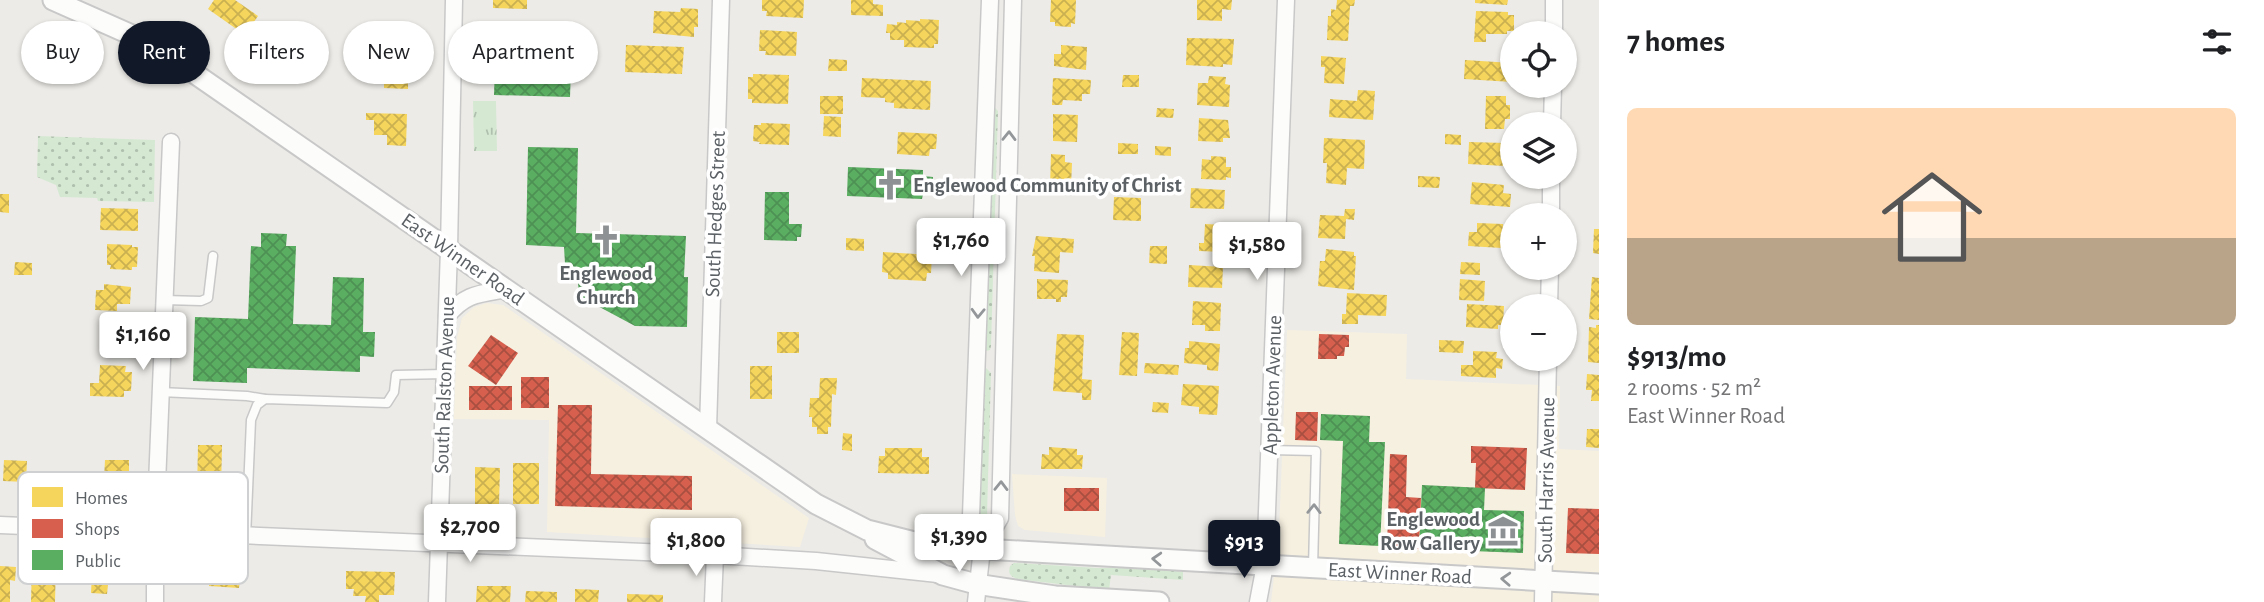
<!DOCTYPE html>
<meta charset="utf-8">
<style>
body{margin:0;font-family:"Alegreya Sans",sans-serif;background:#f6f6f6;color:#202124;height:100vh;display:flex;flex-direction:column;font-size:26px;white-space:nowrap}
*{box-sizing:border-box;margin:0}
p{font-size:23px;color:#757577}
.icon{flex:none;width:38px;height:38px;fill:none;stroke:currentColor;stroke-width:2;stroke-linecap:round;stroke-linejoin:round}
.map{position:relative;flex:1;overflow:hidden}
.details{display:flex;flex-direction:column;background:#fff;width:665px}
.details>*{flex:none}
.top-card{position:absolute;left:21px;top:21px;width:665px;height:63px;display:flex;gap:14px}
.fabs{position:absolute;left:1500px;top:21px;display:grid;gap:14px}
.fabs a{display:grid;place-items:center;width:77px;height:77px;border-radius:50%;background:#fff;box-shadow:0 2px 5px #0004;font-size:35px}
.price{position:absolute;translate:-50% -60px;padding:0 16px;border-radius:7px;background:#fff;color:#222;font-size:23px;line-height:46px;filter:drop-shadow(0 2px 4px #0008)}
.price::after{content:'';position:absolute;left:50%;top:42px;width:21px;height:16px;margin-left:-10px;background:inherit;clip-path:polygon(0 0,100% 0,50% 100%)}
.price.selected{background:#111827;color:#fff}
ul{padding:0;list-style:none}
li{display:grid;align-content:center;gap:14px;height:371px;padding:0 28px}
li+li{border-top:2px solid #e0e0e0}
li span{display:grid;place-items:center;height:217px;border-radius:10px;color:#555}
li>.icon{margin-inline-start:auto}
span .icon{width:126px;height:126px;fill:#fffc;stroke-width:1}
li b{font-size:30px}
h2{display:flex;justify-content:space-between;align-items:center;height:84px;padding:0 28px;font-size:30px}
.chip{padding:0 24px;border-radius:32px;background:#fff;box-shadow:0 2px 5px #0004;font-size:24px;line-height:63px}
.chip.selected{background:#111827;color:#fff}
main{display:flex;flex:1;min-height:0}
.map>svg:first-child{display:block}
.commercial{fill:#f6f0e0}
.grass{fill:url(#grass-dots)}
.park{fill:url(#park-tufts)}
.homes{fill:url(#homes-cross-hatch)}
.shops{fill:url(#shops-cross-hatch)}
.public{fill:url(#public-cross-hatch)}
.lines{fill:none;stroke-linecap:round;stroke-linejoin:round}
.service-casing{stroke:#c8c8c8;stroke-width:11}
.minor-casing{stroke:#c8c8c8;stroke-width:19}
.tertiary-casing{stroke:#c8c8c8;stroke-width:23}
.service{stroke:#fcfcfb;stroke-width:8}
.minor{stroke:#fcfcfb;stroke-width:16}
.tertiary{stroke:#fcfcfb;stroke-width:19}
.oneway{stroke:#94979a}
.labels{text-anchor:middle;stroke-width:7;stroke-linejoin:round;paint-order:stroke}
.poi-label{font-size:21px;font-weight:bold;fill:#5c6166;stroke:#fff;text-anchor:start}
.street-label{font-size:21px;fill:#5c6166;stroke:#fff}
.key{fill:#fff;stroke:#ced0d1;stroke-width:2}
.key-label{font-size:19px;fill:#5c6166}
</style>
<main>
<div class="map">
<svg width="1599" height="602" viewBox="0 0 1599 602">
<defs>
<pattern id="grass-dots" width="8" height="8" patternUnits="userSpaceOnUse" patternTransform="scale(1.75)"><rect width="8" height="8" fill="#d5e9d2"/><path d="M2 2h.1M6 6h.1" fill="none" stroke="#b0c0ae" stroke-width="1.8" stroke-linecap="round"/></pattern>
<pattern id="park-tufts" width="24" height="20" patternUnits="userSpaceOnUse" patternTransform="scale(1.75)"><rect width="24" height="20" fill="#d5e9d2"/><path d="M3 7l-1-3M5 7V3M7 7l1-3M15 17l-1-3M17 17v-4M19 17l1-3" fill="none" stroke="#b0c0ae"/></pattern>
<pattern id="homes-cross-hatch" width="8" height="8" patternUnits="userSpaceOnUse" patternTransform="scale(1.75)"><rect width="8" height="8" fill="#f6d55c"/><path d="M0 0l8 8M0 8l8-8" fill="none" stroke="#cab050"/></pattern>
<pattern id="shops-cross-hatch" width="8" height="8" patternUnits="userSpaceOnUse" patternTransform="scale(1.75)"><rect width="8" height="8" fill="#d6604d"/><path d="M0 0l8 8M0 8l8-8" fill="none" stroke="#a84f42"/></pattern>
<pattern id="public-cross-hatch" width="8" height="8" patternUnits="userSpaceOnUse" patternTransform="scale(1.75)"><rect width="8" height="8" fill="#5aae61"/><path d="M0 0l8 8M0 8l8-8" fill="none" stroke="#4e9154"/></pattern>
</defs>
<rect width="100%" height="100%" fill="#ecebe7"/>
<g class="commercial">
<path d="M487,303L503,305L809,518L800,547L547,532L549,420L454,419L457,338L462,318L474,307Z"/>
<path d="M1287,330L1407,334L1406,379L1560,386L1559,449L1599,451V602H1271L1279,534Z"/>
<path d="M1012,474L1107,478L1105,537L1025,530L1018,526L1015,515Z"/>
</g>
<g class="grass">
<path d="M994,107L998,111L991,346L990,350L986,351Z"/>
<path d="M38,136L155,140L154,202L98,201L97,198L60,197L56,185L37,177Z"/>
<path d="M986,368L991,373L987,515L982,519L979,517L983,372Z"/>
<path d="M1014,563L1098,568H1183V580L1111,575L1109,590L1017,579C1010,576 1008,574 1010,566Z"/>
</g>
<path class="park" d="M473,101H496L497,151H474Z"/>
<g class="homes">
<path d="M214,0H235L258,16L245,35L208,9Z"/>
<path d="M493,0H527V9L493,8Z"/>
<path d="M762,0H804L803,18L766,16L767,11H762Z"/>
<path d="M851,0H873V4L883,5V16L851,15Z"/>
<path d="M1051,0H1076L1075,24L1071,23V27L1055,26V22H1050Z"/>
<path d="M1197,0H1232L1231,10L1222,9V21L1197,20Z"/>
<path d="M1337,0H1355L1354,6H1350L1348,41L1327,40L1328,16H1331V9L1336,10Z"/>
<path d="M1475,0H1508L1507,5L1475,3Z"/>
<path d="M681,8L698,9V27H694V37L653,33L654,11L680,12Z"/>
<path d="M1476,11L1508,12V15H1514V31H1507V34H1486V42H1474Z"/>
<path d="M920,19L939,20L938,44H934V48L904,47V40H890V33H886L887,24L897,25V22L906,23V20L920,21Z"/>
<path d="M267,23L300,47L287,65L254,41Z"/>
<path d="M496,24L516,25V38H519V49H490L491,35H495Z"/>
<path d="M760,30L797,32L796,56L765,55L766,51H759Z"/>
<path d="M362,38L385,39V49H408V89L384,88V73H376V54H362Z"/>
<path d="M556,38H576V59L555,58Z"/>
<path d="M1187,38L1234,39L1232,65L1223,64V67L1186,65Z"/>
<path d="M626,45L684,47L682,74L625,72Z"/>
<path d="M1061,45L1087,47L1086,70L1054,66V54H1061Z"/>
<path d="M1321,56L1346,58L1344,84L1324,83L1325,67H1321Z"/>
<path d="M829,59L847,60V71H828Z"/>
<path d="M1465,60L1512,63V82L1464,79Z"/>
<path d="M753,74L789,75L788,104L752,103V99H748V77H753Z"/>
<path d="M1123,75H1139V87H1122Z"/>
<path d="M1209,76L1226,77L1225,84L1230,85L1229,107L1197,105L1198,83H1208Z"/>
<path d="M862,78L931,81L930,110L894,108V103L885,102V98L861,97Z"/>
<path d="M1053,78L1091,80L1090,94H1082V101L1063,100L1062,105H1052Z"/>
<path d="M1358,90L1375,91L1373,120L1329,117L1330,99L1357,101Z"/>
<rect x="820" y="96" width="23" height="18"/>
<path d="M1486,96H1506V105H1510V119H1505L1504,129H1485Z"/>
<path d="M1157,108L1174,109L1173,118L1156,117Z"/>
<path d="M366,113L407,114L406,146L387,145V135H374V120H366Z"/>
<path d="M1053,114L1078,115L1077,142L1053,141Z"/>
<path d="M824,116L841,117V137L823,136Z"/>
<path d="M1199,118L1228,120L1230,138H1223V142L1198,141Z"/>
<path d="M761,123L790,124L789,145L759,144L760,142L753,141L754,125H761Z"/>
<path d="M898,132L937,134L936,149H930L929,156L897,154Z"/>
<path d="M1445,134L1461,135V145L1445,144Z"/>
<path d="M1324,138L1365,140L1364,169L1347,168L1346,185L1326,183L1327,163H1323Z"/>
<path d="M1469,142L1506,143L1505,166L1468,164Z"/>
<path d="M1118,143L1138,144V154H1118Z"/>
<path d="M1155,146L1171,147V156L1155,155Z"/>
<path d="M1051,154L1065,155V162L1072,163L1071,187L1050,186Z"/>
<path d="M1211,156L1226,157V167H1231V178L1226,177V180L1201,179L1202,159L1211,160Z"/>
<path d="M1418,176L1440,177L1439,188L1418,187Z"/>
<path d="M1472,182L1504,185L1503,193L1511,194L1510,207L1470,204Z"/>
<path d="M1191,188L1225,190L1224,209L1190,208Z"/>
<path d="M0,194H9V213L0,212Z"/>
<path d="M1114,197L1141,198V221L1113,220Z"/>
<path d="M101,208L138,209V231L100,230Z"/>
<path d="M1345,209H1355L1354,220L1346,219L1345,239L1318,238L1320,215L1344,216Z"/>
<path d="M1477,223L1503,224V228L1509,229L1508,245H1502V248L1468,246L1469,232H1477Z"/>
<path d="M1205,224L1224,225V252L1199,251V243H1204Z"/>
<path d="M1594,229H1599V254L1593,253Z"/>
<path d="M1036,236L1074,239L1073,253L1060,252L1059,273L1034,271L1035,256H1032Z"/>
<path d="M846,238L864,239V251L846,250Z"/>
<path d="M107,244L132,245V247H138L137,267H132V270L110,269L111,265H107Z"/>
<path d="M1150,246H1167V264L1149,263Z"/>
<path d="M1326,249L1354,252V256H1356L1354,290L1318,286L1320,261H1325Z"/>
<path d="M883,252L932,255L931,273H927L926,281L888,279V273L882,272Z"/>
<path d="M15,262L32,263V275H14Z"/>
<path d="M1461,262L1480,263V275L1460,274Z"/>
<path d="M1189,265L1223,267L1222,288L1188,287Z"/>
<path d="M1592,277L1599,278V320L1589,319Z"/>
<path d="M1037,279L1068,280L1067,297H1061V302H1056V299H1037Z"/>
<path d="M1460,279L1485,281L1484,301L1459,300Z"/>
<path d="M104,284L131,287L130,304H117V311L95,310L96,290H104Z"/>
<path d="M1347,293L1387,295L1386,316L1358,315V324H1342V314H1346Z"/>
<path d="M1193,301L1221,303L1220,331H1205V325H1192Z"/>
<path d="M1467,304L1504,306L1503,325H1498V329L1466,327Z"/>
<path d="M1596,325H1599V363L1588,362L1589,327L1596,328Z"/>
<rect x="777" y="332" width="22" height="21"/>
<path d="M1122,332L1139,333L1137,376L1119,375Z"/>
<path d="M1057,334L1084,335L1082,379L1092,380L1091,400H1082V393L1053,391Z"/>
<path d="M1439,340L1464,341L1463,353L1439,352Z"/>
<path d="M1189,341L1220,344L1218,371L1207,370V365L1184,363L1185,348H1189Z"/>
<path d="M1473,351L1497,352L1496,358L1503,359L1502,369L1496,368V378L1461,376V365H1473Z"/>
<path d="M1145,363L1179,365L1178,375L1144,373Z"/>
<path d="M100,365L126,366L125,372H132L131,391H124V397L90,396V383H99Z"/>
<rect x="750" y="366" width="22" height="33"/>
<path d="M1587,374L1599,375V401H1591L1592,390H1586Z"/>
<path d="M820,378H837L836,395L832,394L831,427H828V434H817V427H812V417H809L810,398H819Z"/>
<path d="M1183,384L1219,386L1217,415L1199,414V407L1181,405Z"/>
<path d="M1153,402L1169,403L1168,413L1152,412Z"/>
<path d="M1587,429H1599V448L1586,447Z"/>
<path d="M843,433L852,434V451L842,450Z"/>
<path d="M198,445H222L221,492L197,491Z"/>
<path d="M1049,447L1077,449V455H1083L1082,469H1041L1042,454L1049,455Z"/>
<path d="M885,448H922V457H929V474L878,473L879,456H885Z"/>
<path d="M4,460L27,461L26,482L3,481Z"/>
<path d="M105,460H129V488L109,487V479H104Z"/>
<rect x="513" y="463" width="26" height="41"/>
<path d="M475,467L500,468L499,504H475Z"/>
<path d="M209,559L235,561L234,577H240L239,588L209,586V582H203L204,566H209Z"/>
<path d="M104,560L131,561L130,585H108L107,594L91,593L92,573L104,574Z"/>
<path d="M32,562L56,563L55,602H31Z"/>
<path d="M0,566L16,567L15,581L10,580V602H0Z"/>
<path d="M346,571L395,572L394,595H379V602H365L366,596H353L354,589H346Z"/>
<path d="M477,586H511L510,602H476Z"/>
<path d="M575,589L599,590L598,602H575Z"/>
<path d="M526,591L557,592V602H525Z"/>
<path d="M627,594L663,595V602H627Z"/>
</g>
<g class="shops">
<path d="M1319,334L1349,335V347H1345L1344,356H1337V359H1318Z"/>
<path d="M491,335L518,353L496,385L468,366Z"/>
<rect x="521" y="377" width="28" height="31"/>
<rect x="469" y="386" width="43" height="24"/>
<path d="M558,405H592L591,474L692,476V510L555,506Z"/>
<path d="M1296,412H1318L1317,441L1295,440Z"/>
<path d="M1471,446L1527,448L1525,490L1475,488L1476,463H1471Z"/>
<path d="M1390,454L1407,455L1406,497L1421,498L1419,549L1387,547Z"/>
<rect x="1064" y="488" width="35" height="23"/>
<path d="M1568,508L1599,509V554L1566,553Z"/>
</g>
<g class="public">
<path d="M495,66L571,69L570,97L494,95Z"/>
<path d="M528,147L578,148L576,233L686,236L684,277H688L687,327L635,326L579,296L578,282L566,280L564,247L526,245Z"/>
<path d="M848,167L923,170V176L933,177L932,194H923L922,199L847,196Z"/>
<path d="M765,192H789V224H802L801,237H797V241L764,240Z"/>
<path d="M261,233L287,234L286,246H296L293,324L331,325L333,277L364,278L363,332H375L374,357L360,356V372L247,368V383L193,381L195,317L248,319L251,246L261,247Z"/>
<path d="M1321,414L1370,416L1369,442H1385L1380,546L1339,544L1343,441L1320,440Z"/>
<path d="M1422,485L1485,488L1484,510L1524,511L1523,553L1419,549Z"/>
</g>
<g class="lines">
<g class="service-casing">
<g id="service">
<path d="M164,300L201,301L208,298L213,256"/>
<path d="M160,392L247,396L265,399"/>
<path d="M1269,450L1316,451L1313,568"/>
<path d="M246,537L251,420L257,405L265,399L387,403L394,392L396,375L445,374"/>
</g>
</g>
<g class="minor-casing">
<g id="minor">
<path d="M1554,33V0"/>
<path d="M1552,124L1553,86"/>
<path d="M1551,215V177"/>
<path d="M1549,306L1550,268"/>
<path d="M447,316C466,293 479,294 507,289"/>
<path d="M708,429L721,0"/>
<path d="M0,525L715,555L816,561L938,574"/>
<path d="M982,549L971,516L990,0"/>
<path d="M155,602V533L171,142"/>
<path d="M437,602L449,249L454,0"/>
<path d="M713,602L715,555"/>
<path d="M976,602L982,549L1000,518L1013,0"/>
<path d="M1258,602L1265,565L1286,0"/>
<path d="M1543,602L1548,359"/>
</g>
</g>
<g class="tertiary-casing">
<g id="tertiary">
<path d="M53,0L152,44L816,504L867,530L930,546L1599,584"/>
<path d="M875,539L943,575L976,584L1055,596L1159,602"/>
</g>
</g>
<use href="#service" class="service"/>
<use href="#minor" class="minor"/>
<use href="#tertiary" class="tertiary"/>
</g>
<defs><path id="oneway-chevron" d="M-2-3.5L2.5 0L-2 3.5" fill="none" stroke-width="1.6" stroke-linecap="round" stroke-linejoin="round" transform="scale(1.75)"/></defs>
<g class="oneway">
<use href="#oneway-chevron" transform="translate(1009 136) rotate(-89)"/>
<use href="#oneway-chevron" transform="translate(978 313) rotate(92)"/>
<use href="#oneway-chevron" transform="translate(1001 486) rotate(-89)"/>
<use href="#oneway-chevron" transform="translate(1314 509) rotate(-89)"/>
<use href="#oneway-chevron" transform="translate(1157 559) rotate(-177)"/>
<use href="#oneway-chevron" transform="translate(1506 579) rotate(-177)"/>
</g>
<defs>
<g id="church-bare" transform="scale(2.415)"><path d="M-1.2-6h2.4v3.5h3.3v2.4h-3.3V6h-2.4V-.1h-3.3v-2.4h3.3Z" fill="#8e9193" stroke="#fff" stroke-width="2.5" paint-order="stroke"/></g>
<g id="museum-bare" transform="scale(2.415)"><path d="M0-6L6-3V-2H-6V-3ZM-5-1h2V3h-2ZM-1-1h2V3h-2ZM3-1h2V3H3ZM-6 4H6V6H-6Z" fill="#8e9193" stroke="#fff" stroke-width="2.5" paint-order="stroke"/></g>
</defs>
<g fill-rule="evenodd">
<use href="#church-bare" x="890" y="185"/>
<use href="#church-bare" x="606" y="240"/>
<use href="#museum-bare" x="1503" y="531"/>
</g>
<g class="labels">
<g class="poi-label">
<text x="913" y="192">Englewood Community of Christ</text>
<text x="606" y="280" text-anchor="middle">Englewood<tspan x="606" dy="24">Church</tspan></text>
<text x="1480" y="526" text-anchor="end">Englewood<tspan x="1480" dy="24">Row Gallery</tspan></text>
</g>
<g class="street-label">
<text transform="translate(715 214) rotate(-88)" y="7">South Hedges Street</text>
<text transform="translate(463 259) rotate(35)" y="7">East Winner Road</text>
<text transform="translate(444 385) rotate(-88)" y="7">South Ralston Avenue</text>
<text transform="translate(1272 385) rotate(-88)" y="7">Appleton Avenue</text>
<text transform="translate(1546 480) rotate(-89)" y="7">South Harris Avenue</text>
<text transform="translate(1400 573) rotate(3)" y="7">East Winner Road</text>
</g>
</g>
<rect x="18" y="472" width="230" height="112" rx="10" class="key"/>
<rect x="32" y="487" width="31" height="20" fill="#f6d55c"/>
<rect x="32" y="519" width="31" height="19" fill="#d6604d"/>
<rect x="32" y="550" width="31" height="20" fill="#5aae61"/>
<g class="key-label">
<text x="75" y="504">Homes</text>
<text x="75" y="535">Shops</text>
<text x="75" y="567">Public</text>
</g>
</svg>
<div class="fabs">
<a><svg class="icon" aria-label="locate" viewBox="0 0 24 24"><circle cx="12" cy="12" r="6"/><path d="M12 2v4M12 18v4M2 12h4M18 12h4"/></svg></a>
<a><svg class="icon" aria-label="layers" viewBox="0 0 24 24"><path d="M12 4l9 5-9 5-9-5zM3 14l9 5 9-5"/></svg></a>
<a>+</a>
<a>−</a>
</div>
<b class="price" style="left:961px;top:278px">$1,760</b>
<b class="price" style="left:1257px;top:282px">$1,580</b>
<b class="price" style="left:143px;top:372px">$1,160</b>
<b class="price" style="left:470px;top:564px">$2,700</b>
<b class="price" style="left:959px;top:574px">$1,390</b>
<b class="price" style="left:696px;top:578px">$1,800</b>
<b class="price selected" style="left:1244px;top:580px">$913</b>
<div class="top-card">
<a class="chip">Buy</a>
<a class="chip selected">Rent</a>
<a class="chip">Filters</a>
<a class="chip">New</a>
<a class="chip">Apartment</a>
</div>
</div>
<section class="details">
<h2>7 homes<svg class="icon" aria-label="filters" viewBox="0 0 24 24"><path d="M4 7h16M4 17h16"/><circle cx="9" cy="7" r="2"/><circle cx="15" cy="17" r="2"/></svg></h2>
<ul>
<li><span style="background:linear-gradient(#ffd9b3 60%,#b9a48a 0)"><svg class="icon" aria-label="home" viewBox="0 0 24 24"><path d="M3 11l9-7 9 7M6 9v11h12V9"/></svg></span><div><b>$913/mo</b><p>2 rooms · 52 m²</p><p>East Winner Road</p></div></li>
</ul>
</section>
</main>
